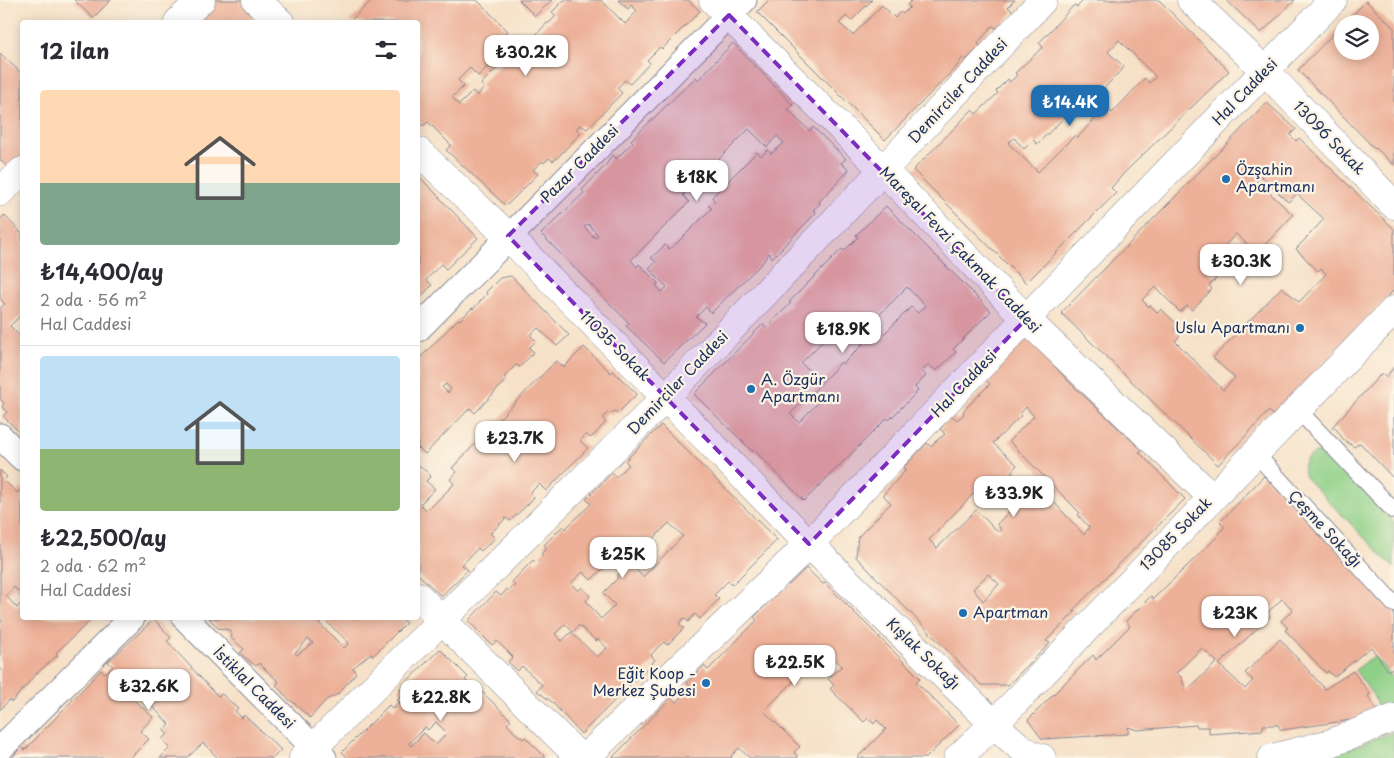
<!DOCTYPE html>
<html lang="tr">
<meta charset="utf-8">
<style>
body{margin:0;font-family:"Playpen Sans",sans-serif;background:#f7f7f7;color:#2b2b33;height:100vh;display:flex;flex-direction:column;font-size:19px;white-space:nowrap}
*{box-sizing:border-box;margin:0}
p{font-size:16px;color:#7c7c81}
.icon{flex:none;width:28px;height:28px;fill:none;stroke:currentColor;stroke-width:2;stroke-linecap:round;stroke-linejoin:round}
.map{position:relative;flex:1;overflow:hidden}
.drawer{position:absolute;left:20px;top:20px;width:400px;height:600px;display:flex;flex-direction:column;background:#fff;border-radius:5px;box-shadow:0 2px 12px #0003}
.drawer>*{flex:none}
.tools{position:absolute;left:1334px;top:15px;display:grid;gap:10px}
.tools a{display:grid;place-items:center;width:45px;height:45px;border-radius:50%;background:#fff;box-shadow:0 2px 12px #0003;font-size:25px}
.price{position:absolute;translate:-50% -42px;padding:0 11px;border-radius:10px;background:#fff;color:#222;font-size:16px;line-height:32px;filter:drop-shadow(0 1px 2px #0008)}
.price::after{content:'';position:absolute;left:50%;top:30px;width:15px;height:11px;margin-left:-8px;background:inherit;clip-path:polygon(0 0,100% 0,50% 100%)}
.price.current{background:#1f6fb2;color:#fff}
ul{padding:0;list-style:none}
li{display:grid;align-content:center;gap:10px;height:265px;padding:0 20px}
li+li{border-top:1px solid #e1e1e2}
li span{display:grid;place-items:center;height:155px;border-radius:5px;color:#555}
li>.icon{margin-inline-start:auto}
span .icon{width:90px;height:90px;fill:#fffc;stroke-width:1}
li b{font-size:21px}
h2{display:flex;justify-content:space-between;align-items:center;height:60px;padding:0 20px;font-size:21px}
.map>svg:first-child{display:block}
.green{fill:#8fd088;stroke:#558073}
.building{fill:#edb098;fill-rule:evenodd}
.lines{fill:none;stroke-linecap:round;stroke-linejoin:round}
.service-casing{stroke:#888893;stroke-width:18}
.pedestrian-casing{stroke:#888893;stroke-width:27}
.minor-casing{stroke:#888893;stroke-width:29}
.service{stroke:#fff;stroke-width:16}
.pedestrian{stroke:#fff;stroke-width:25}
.minor{stroke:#fff;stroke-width:28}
.marked{fill:#7b2cbf;fill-opacity:0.2;stroke:#7b2cbf;stroke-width:4;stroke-dasharray:10 6;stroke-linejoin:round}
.poi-dot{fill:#1f6fb2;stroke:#fcf5e5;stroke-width:2}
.labels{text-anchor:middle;stroke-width:4.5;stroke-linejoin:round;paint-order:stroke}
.street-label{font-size:15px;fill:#1b2f5e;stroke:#fcf5e5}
.poi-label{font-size:15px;fill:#1b2f5e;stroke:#fcf5e5;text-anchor:start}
</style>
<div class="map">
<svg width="1394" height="758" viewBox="0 0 1394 758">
<rect width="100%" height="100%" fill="#fcf5e5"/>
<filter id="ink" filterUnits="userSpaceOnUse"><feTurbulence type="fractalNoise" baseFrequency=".02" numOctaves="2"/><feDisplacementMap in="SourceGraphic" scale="10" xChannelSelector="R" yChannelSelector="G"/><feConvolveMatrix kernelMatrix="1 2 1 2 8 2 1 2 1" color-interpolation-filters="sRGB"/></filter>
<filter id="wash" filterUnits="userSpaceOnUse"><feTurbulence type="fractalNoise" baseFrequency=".0096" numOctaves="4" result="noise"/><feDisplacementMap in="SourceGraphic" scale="20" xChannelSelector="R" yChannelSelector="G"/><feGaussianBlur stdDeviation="1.12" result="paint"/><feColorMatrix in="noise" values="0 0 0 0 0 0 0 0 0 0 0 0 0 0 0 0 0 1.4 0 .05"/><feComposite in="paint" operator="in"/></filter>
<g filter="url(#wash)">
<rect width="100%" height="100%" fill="#f6e1c8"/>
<g class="green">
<path d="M1321,452L1328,454L1394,522V568L1305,477C1300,463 1307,454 1321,452Z"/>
<path d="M1374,656L1394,679V712L1381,715L1373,695L1355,670Z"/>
<path d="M1394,732V758H1322Z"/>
</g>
<g id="blocks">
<g class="building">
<path d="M74,0H111L93,18Z"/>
<path d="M208,0H244L266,22H187Z"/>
<path d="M372,0H477L508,31L503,36L510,44L478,76L470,68L458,80L464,86L452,97L459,105L473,91L477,96L484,88L481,84L504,61L508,65L547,23H549L556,16L552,12L564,0H601L625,24L637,11L631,5L628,9L618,0H688L700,11L662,49L660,47L647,60L650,63L630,84L625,80L617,88L622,93L587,129L580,125L576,129L581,133L558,157L553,161L549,158L544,163L542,161L533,170L538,174L506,206L446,150L451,145L428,122L423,126L418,120V22H349Z"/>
<path d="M519,0H552L535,16Z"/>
<path d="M769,0H872L851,21L846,16L839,23L853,35L882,5L895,18L900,12L903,14L910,7L907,5L912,0H1015L1008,7L1013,12L997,28L992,26L978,43L980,46L966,60L963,57L957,66L885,140L757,12Z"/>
<path d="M1084,0H1159L1229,71L1126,171L1111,188L1116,193L1026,283L913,170L972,110L976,114L998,93L996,91L1008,79L1010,82L1017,75L1015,73L1043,47L1039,43L1074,5L1077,7ZM1119,40L1156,77L1149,83L1145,78L1112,113L1106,107L1077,138L1075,135L1038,172L1008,143L1014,138L1024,149L1033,140L1037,144L1091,92L1096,97L1124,67L1108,52Z"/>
<path d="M1226,0H1295L1261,33Z"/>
<path d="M1366,1L1394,28V165L1376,148L1375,149L1298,70L1342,25V51H1370V24H1344Z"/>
<path d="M733,43L793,105L788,109L796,118L810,131L813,127L846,159L841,163L849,170L819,202L820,204L813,210L816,213L772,258L769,253L763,262L711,313L706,307L696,317L705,323L664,362L626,326L629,323L541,234L584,193L582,190L606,165L613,154L616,159L633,142L631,140L696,77L698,80ZM749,129L767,147L777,136L784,143L771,154L768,150L761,156L757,152L712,197L715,202L708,206L712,208L677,243L669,249L665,245L651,258L656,262L649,269L667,287L662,292L656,285L658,283L639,264L637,267L631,260L689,202L683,195ZM588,224L598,235L595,238L584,227Z"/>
<path d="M0,53L22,74V164L14,173L0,160Z"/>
<path d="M1267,103L1296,129L1290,135L1296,141L1299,138L1394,229V290L1273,415L1269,411L1218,465L1061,313ZM1261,176L1288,202L1297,194L1324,219L1296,249L1318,271L1321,268L1326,274L1299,302L1282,287L1213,358L1235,378L1223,390L1175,341L1180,336L1174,330L1178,325L1161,309L1158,313L1150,305L1149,307L1142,300L1155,287L1180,312L1187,306L1192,310L1212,289L1209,285L1216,279L1204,267L1236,234L1257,253L1293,215L1257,181Z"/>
<path d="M418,175L478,238L446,269L441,264L426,280L432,285L418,300Z"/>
<path d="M886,206L991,311L953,349L956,352L936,371L929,365L922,371L926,376L915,387L918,391L889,420L887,418L804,501L754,450L753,452L694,394L763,324L766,328L791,303L789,302L842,249L844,251L858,237L856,235ZM907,287L925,306L918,313L911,307L884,334L874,324L858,339L863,344L843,364L841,362L810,395L818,403L799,422L790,414L810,395L799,384L811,372L801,363L853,311L868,326Z"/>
<path d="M4,215L22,234V320L19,317L10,326L22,338V435L3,416L7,412L2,407L4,403L0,399V308L5,304L0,299V220Z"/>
<path d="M511,276L569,335L557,346L538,328L530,335L536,341L529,348L534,352L520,367L516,365L504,377L507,379L475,413L470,408L425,454L419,448L418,449V360L458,319L460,320L472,308L473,309L487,294L486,292L500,278ZM446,384L451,389L448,393L442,387Z"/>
<path d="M1028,337L1069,382L1142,450L1139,452L1185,499L1073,610L1075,612L1046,641L1050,643L1008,685H981L856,557L858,537L891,503L883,495L906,470L903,468L927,443L931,447L936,441L945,434L940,429L952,416L957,420L964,414L963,411L990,384L986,380ZM1026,407L1034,416L1009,441L1080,513L1078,515L1089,527L1084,535L1041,488L1037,493L1032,488L997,524L1001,529L998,532L976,510L937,548L929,540L980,487L988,495L997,486L1000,488L1014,474L1011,472L1017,465L993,443L1021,416L1020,414ZM988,574L999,584L983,601L973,589Z"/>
<path d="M584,347L611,373L613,371L637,394L618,413L615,411L611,414L609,412L602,418L606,422L594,435L590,438L586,434L580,441L588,448L546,491L539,484L530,493L534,497L528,504L510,521L506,518L493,531L490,533L495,538L481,551L478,548L462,565L468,570L441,596L418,574V467L419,465L431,476L426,481L435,489L420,504L427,511L454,484L450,479L457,472L452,468L480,439L485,444L493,437L487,431L556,361L564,367Z"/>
<path d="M1394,367V479L1360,443L1354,447L1343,439L1335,427L1334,429L1332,427L1382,373L1386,377Z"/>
<path d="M661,425L777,540L732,585L728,581L714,595L719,599L700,619L695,614L688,622L684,618L679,624L684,628L667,645L664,642L658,647L651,655L655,660L581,734L552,702L537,691L542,685L522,666L518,671L508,662L513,657L497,641L492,645L468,621L496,592L501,596L507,589L509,591L515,585L512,582L527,566L533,560L536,563L543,556L541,554L547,548L544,545L563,526L565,529L591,504L586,499L612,473L616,477L629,465L625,461ZM669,523L683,536L643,577L629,563L617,576L618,578L603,593L615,605L601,619L586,601L590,596L582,587L578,591L571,583L583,572L591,580L611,561L604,553L617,540L635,557ZM565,624L573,632L579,625L596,641L598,639L607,648L597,657L571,632L562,641L555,634Z"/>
<path d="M0,470L7,477L4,480L10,486L18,493L21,488L22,489V595L14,587L6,596L17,608L22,602V618H93L56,653L58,655L35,675L12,702L9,700L0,710V624L3,621L0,618Z"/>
<path d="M1264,476L1345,558L1394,613V667L1388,671L1371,647L1334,677L1328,671L1326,673L1285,630L1288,628L1281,621L1293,610L1282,599L1268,612L1270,617L1219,664L1245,689L1253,680L1245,673L1280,639L1325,689L1353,671L1370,694L1368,696L1378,714L1352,720L1281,730L1278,725H1263V730L1209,734V727H1197L1196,725L1137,730L1128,727V734L1042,739L1028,720L1093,655L1096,660L1130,626L1126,621L1151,596L1153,599L1219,535L1218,533L1225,527L1220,522ZM1202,648L1217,662L1186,691L1181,677L1176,673Z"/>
<path d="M806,568L823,584L825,583L920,678L916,682L959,725L926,758H857L886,729L877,720L874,724L868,718L864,722L830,689L834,685L828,679L842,666L832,656L829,659L817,648L793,672L798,677L764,711L800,747L794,752L798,757L797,758H750L739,748L731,756L732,758H612L671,698L676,702L691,687L687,683L704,666L708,670L715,663L757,620L754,617L788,583L789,585Z"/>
<path d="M209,618H324L319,623L344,648L349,643L326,621L330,618H400L406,623L373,656L371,653L353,668L356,673L338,694L326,700L310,718L293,702L289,700L276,685L279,682L266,670L259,663L256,666L240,653L244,649L231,638L232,636L229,630L218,628ZM308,639L313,643L297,655L295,653Z"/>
<path d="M154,619L171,638L167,641L210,688L218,696L222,694L238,709L235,711L242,718L244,715L281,750L273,758H218L203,743L187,758H160L170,748L162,739L168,734L163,730L170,725L134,687L127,694L153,717L140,731L149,739L130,758H12L21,747L25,750L101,670L105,673L113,666L108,662Z"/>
<path d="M440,649L468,677L465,680L472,687L470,688L477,695L481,691L511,720L507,724L514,732L523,739L525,737L546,758H348L342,752L389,705L393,709L400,702L397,700L404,693L399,689ZM436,722L447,733L436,745L424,733L411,746L409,743L425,727L428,730Z"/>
</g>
</g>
</g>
<g filter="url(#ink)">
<use href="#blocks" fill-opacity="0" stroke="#888893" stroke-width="1"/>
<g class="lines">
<g class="service-casing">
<g id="service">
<path d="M1298,410L1394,511"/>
<path d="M1256,454L1394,604"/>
</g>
</g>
<g class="pedestrian-casing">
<g id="pedestrian">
<path d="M418,329L744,0"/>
<path d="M0,436L22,458"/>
<path d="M185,618L324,758"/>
<path d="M0,749L132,618"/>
</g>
</g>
<g class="minor-casing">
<g id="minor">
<path d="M256,0L280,22"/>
<path d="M713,0L883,170L1026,319L1212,497"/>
<path d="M1191,0L1265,71L1394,205"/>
<path d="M178,22L201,0"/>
<path d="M418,151L508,236L809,544L994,724C1008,736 1023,754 1042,758"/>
<path d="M0,192L22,171"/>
<path d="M418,596L580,758"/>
<path d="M303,758L666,397L883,170L1043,0"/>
<path d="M585,758L809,544L1333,0"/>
<path d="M958,758L994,724L1394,310"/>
<path d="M1272,758L1331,743L1394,718"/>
</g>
</g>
<use href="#service" class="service"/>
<use href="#pedestrian" class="pedestrian"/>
<use href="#minor" class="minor"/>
</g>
</g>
<path class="marked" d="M729,15L1026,319L809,544L508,236Z"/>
<g class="poi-dot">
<circle cx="1226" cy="179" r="5"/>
<circle cx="1300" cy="328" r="5"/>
<circle cx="751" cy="389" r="5"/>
<circle cx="963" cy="613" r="5"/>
<circle cx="706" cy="683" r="5"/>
</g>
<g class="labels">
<g class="street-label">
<text transform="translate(958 91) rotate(-47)" y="5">Demirciler Caddesi</text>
<text transform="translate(1245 92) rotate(-46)" y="5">Hal Caddesi</text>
<text transform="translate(1329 138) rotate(46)" y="5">13096 Sokak</text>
<text transform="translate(580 164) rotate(-45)" y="5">Pazar Caddesi</text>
<text transform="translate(960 250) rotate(46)" y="5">Mareşal Fevzi Çakmak Caddesi</text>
<text transform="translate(615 346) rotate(45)" y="5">11035 Sokak</text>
<text transform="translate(678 383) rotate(-46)" y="5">Demirciler Caddesi</text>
<text transform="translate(964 384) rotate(-46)" y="5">Hal Caddesi</text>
<text transform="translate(1325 529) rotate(47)" y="5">Çeşme Sokağı</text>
<text transform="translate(1176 534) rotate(-46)" y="5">13085 Sokak</text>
<text transform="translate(923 654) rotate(44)" y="5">Kışlak Sokağı</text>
<text transform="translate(254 688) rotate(45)" y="5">İstiklal Caddesi</text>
</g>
<g class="poi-label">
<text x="1236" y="175">Özşahin<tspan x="1236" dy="17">Apartmanı</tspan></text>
<text x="1290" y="333" text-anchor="end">Uslu Apartmanı</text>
<text x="761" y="385">A. Özgür<tspan x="761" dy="17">Apartmanı</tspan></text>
<text x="973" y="618">Apartman</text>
<text x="696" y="679" text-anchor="end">Eğit Koop -<tspan x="696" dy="17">Merkez Şubesi</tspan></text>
</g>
</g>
</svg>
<div class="tools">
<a><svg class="icon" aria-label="layers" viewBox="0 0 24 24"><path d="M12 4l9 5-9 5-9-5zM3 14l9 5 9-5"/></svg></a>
</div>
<b class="price" style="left:526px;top:77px">₺30.2K</b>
<b class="price current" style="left:1070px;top:127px">₺14.4K</b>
<b class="price" style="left:697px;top:202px">₺18K</b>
<b class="price" style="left:1241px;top:286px">₺30.3K</b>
<b class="price" style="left:843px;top:354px">₺18.9K</b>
<b class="price" style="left:515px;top:463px">₺23.7K</b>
<b class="price" style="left:1014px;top:518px">₺33.9K</b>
<b class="price" style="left:623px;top:579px">₺25K</b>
<b class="price" style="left:1235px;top:638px">₺23K</b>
<b class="price" style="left:795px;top:687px">₺22.5K</b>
<b class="price" style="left:149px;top:711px">₺32.6K</b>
<b class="price" style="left:441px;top:722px">₺22.8K</b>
<section class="drawer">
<h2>12 ilan<svg class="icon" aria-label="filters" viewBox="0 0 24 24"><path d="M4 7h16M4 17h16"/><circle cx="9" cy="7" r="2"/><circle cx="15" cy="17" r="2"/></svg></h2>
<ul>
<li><span style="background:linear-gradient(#ffd9b3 60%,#7fa58c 0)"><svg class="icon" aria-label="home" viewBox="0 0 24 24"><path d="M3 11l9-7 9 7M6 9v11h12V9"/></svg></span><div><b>₺14,400/ay</b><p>2 oda · 56 m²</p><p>Hal Caddesi</p></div></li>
<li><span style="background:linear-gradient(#bfe0f5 60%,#8fb573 0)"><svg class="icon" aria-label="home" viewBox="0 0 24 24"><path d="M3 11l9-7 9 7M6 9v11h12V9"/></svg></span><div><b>₺22,500/ay</b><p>2 oda · 62 m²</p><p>Hal Caddesi</p></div></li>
</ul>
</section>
</div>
